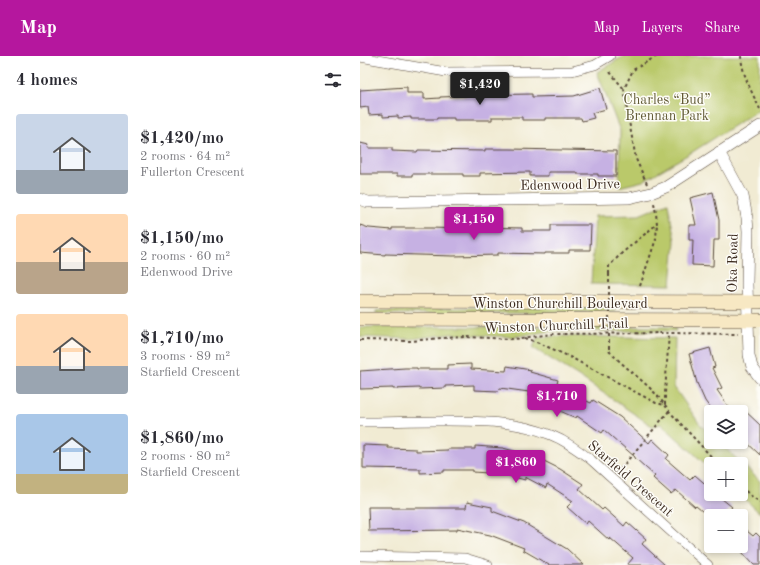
<!DOCTYPE html>
<meta charset="utf-8">
<style>
body{margin:0;font-family:"Old Standard TT",serif;background:#f7f7f7;color:#2b2b33;height:100vh;display:flex;flex-direction:column;font-size:15px;white-space:nowrap}
*{box-sizing:border-box;margin:0}
p{font-size:13px;color:#7c7c81}
.icon{flex:none;width:22px;height:22px;fill:none;stroke:currentColor;stroke-width:2;stroke-linecap:round;stroke-linejoin:round}
.map{position:relative;flex:1;overflow:hidden}
.drawer{display:flex;flex-direction:column;background:#fff;width:360px}
.drawer>*{flex:none}
.tools{position:absolute;left:344px;top:349px;display:grid;gap:8px}
.tools a{display:grid;place-items:center;width:44px;height:44px;border-radius:4px;background:#fff;box-shadow:0 2px 6px #0003;font-size:20px}
.price{position:absolute;translate:-50% -34px;padding:0 9px;border-radius:4px;background:#b5179e;color:#fff;font-size:13px;line-height:26px;filter:drop-shadow(0 1px 2px #0008)}
.price::after{content:'';position:absolute;left:50%;top:24px;width:12px;height:9px;margin-left:-6px;background:inherit;clip-path:polygon(0 0,100% 0,50% 100%)}
.price.active{background:#222;color:#fff}
ul{padding:0;list-style:none}
li{display:flex;align-items:center;gap:12px;height:100px;padding:0 16px}
li span{display:grid;place-items:center;flex:none;width:112px;height:80px;border-radius:4px;color:#555}
li>.icon{margin-inline-start:auto}
span .icon{width:48px;height:48px;fill:#fffc;stroke-width:1}
li b{font-size:17px}
h2{display:flex;justify-content:space-between;align-items:center;height:48px;padding:0 16px;font-size:17px}
header{display:flex;align-items:center;gap:24px;box-sizing:border-box;height:56px;padding:0 20px;background:#b5179e;color:#fff}
header strong{font-size:19px}
nav{display:flex;gap:22px;margin-inline-start:auto;font-size:14px}
main{display:flex;flex:1;min-height:0}
.map>svg:first-child{display:block}
.green{fill:#bac96b;stroke:#7a7a44}
.building{fill:#c6b1e3}
.lines{fill:none;stroke-linecap:round;stroke-linejoin:round}
.minor-casing{stroke:#564739;stroke-width:10}
.tertiary-casing{stroke:#564739;stroke-width:12}
.secondary-casing{stroke:#564739;stroke-width:14}
.path{stroke:#564739;stroke-width:2;stroke-dasharray:3 3;stroke-linecap:butt}
.minor{stroke:#fff;stroke-width:9}
.tertiary{stroke:#fff;stroke-width:11}
.secondary{stroke:#f7e8c3;stroke-width:13}
.path-bridge{stroke:#564739;stroke-width:2;stroke-dasharray:3 3;stroke-linecap:butt}
.labels{text-anchor:middle;stroke-width:3;stroke-linejoin:round;paint-order:stroke}
.park-label{font-size:14px;fill:#615a35;stroke:#fdfcf7}
.street-label{font-size:14px;fill:#3b2a1e;stroke:#fdfcf7}
</style>
<header>
<strong>Map</strong>
<nav><a>Map</a><a>Layers</a><a>Share</a></nav>
</header>
<main>
<section class="drawer">
<h2>4 homes<svg class="icon" aria-label="filters" viewBox="0 0 24 24"><path d="M4 7h16M4 17h16"/><circle cx="9" cy="7" r="2"/><circle cx="15" cy="17" r="2"/></svg></h2>
<ul>
<li><span style="background:linear-gradient(#c9d6e8 70%,#9aa5b1 0)"><svg class="icon" aria-label="home" viewBox="0 0 24 24"><path d="M3 11l9-7 9 7M6 9v11h12V9"/></svg></span><div><b>$1,420/mo</b><p>2 rooms · 64 m²</p><p>Fullerton Crescent</p></div></li>
<li><span style="background:linear-gradient(#ffd9b3 60%,#b9a48a 0)"><svg class="icon" aria-label="home" viewBox="0 0 24 24"><path d="M3 11l9-7 9 7M6 9v11h12V9"/></svg></span><div><b>$1,150/mo</b><p>2 rooms · 60 m²</p><p>Edenwood Drive</p></div></li>
<li><span style="background:linear-gradient(#ffd9b3 65%,#9aa5b1 0)"><svg class="icon" aria-label="home" viewBox="0 0 24 24"><path d="M3 11l9-7 9 7M6 9v11h12V9"/></svg></span><div><b>$1,710/mo</b><p>3 rooms · 89 m²</p><p>Starfield Crescent</p></div></li>
<li><span style="background:linear-gradient(#a9c7e8 75%,#c2b280 0)"><svg class="icon" aria-label="home" viewBox="0 0 24 24"><path d="M3 11l9-7 9 7M6 9v11h12V9"/></svg></span><div><b>$1,860/mo</b><p>2 rooms · 80 m²</p><p>Starfield Crescent</p></div></li>
</ul>
</section>
<div class="map">
<svg width="400" height="509" viewBox="0 0 400 509">
<rect width="100%" height="100%" fill="#fdfcf7"/>
<filter id="ink" filterUnits="userSpaceOnUse"><feTurbulence type="fractalNoise" baseFrequency=".025" numOctaves="2"/><feDisplacementMap in="SourceGraphic" scale="8" xChannelSelector="R" yChannelSelector="G"/><feConvolveMatrix kernelMatrix="1 2 1 2 8 2 1 2 1" color-interpolation-filters="sRGB"/></filter>
<filter id="wash" filterUnits="userSpaceOnUse"><feTurbulence type="fractalNoise" baseFrequency=".012" numOctaves="4" result="noise"/><feDisplacementMap in="SourceGraphic" scale="16" xChannelSelector="R" yChannelSelector="G"/><feGaussianBlur stdDeviation="0.9" result="paint"/><feColorMatrix in="noise" values="0 0 0 0 0 0 0 0 0 0 0 0 0 0 0 0 0 1.4 0 .05"/><feComposite in="paint" operator="in"/></filter>
<g filter="url(#wash)">
<rect width="100%" height="100%" fill="#f1ebd3"/>
<g class="green">
<path d="M264,0H400V53L334,95L283,125L259,131L260,75L237,16Z"/>
<path d="M308,147L315,185L311,229L231,228L235,160L279,159Z"/>
<path d="M254,251L255,255L179,257L16,258V255L93,252Z"/>
<path d="M0,271H315L316,275H192L153,281L91,278L51,283L0,281Z"/>
<path d="M201,280L315,282L314,331L339,367L351,379V386H359L400,425V457L379,438H381V408H351V413L301,368L292,370L217,319L173,292L177,282Z"/>
</g>
<g id="blocks">
<g class="building">
<path d="M47,31V37H64V43L80,42V41L106,40V38H117V39L172,38V41L214,40L240,32L246,53L232,57L234,62L222,65L221,62H185V64H162V61H132V64H94V62H77V63H51V61L38,62V60L23,61V58L9,59L8,51L0,52V34Z"/>
<path d="M0,87L9,89L8,92H32V95L57,96L58,94L125,95V93H150L256,95V120H238V118H217V116H188V120H170V116L120,117V120H103V118H52V120H37V118H0Z"/>
<path d="M353,136L359,164V184H354L353,210L332,209L333,184H329V169H336L330,142Z"/>
<path d="M0,169L9,172L32,174V172H72L100,173V170H118V171L162,172V175H191V169H231L230,194H209V197H185V198L138,197V199L93,200L25,198V199L0,197Z"/>
<path d="M350,292L355,311L352,312L362,332L357,334L372,356H353L345,345L337,327L329,298Z"/>
<path d="M111,308V313L146,315L147,310L171,314L170,316L198,324L196,331L231,347L233,344L260,361L289,387L292,383L309,399L306,403L330,424L335,419L351,433V438H356L372,451L364,460H348L336,450L335,451L316,434L311,438L293,422L295,420L275,402V401L244,374L242,377L217,360L216,362L193,352L195,348L168,340L169,336L140,332L139,335L114,334V329L85,330V332L59,333V332L33,333V332L0,333V315L45,312H57V313H87V309Z"/>
<path d="M381,351L400,369V399L381,381Z"/>
<path d="M3,389L28,390V392L56,393V395L88,394V393H115V390L143,392L176,401L200,413L223,428L219,433L242,454L244,452L264,470L267,466L286,483L282,488L305,509H267L273,502L250,482L249,484L228,465L226,468L207,451L213,445L187,428L186,432L165,421V424L143,418L113,416V414H84V416L60,417V413L3,412Z"/>
<path d="M107,446L132,451V455L164,467L207,493L224,509H189L163,494L164,492L130,479L97,472V474L9,475L8,451H32V452H106Z"/>
<path d="M381,470L393,480L396,477L400,481V509H394L381,495Z"/>
</g>
</g>
</g>
<g filter="url(#ink)">
<use href="#blocks" fill-opacity="0" stroke="#564739" stroke-width="1"/>
<g class="lines">
<g class="minor-casing">
<g id="minor">
<path d="M0,1L86,16L212,15L235,9L250,0"/>
<path d="M0,366C26,366 51,365 77,365C116,365 154,364 191,379C206,385 218,394 230,403L348,509"/>
<path d="M0,500L105,502L128,509"/>
</g>
</g>
<g class="tertiary-casing">
<g id="tertiary">
<path d="M359,96L383,140L387,162L388,175L387,228L389,299L392,311L400,322"/>
<path d="M0,143L8,146L269,142L291,137L306,131L400,70"/>
</g>
</g>
<g class="secondary-casing">
<g id="secondary">
<path d="M0,245L400,246"/>
<path d="M0,263L400,264"/>
</g>
</g>
<g class="path">
<path d="M381,0C382,18 392,37 400,53"/>
<path d="M250,16L264,33"/>
<path d="M287,128L276,103L268,60L264,33L273,14L297,0"/>
<path d="M249,218V210L262,197L297,168L296,157L294,147"/>
<path d="M280,230L296,183L297,168"/>
<path d="M165,282L179,287L208,300L296,347L305,349V337L309,277"/>
<path d="M0,284L51,285L81,282L107,281L154,283L193,278L309,277L378,278"/>
<path d="M249,295C268,315 295,332 309,355L358,408"/>
<path d="M257,417L309,355"/>
<path d="M381,431L390,439L400,446"/>
</g>
<use href="#minor" class="minor"/>
<use href="#tertiary" class="tertiary"/>
<use href="#secondary" class="secondary"/>
<path class="path-bridge" d="M249,218V295"/>
</g>
</g>
<g class="labels">
<g class="park-label">
<text x="307" y="48">Charles “Bud”<tspan x="307" dy="16">Brennan Park</tspan></text>
</g>
<g class="street-label">
<text transform="translate(210 128) rotate(-1)" y="5">Edenwood Drive</text>
<text transform="translate(372 207) rotate(-89)" y="5">Oka Road</text>
<text x="200" y="252">Winston Churchill Boulevard</text>
<text transform="translate(196 269) rotate(-2)" y="5">Winston Churchill Trail</text>
<text transform="translate(271 422) rotate(41)" y="5">Starfield Crescent</text>
</g>
</g>
</svg>
<div class="tools">
<a><svg class="icon" aria-label="layers" viewBox="0 0 24 24"><path d="M12 4l9 5-9 5-9-5zM3 14l9 5 9-5"/></svg></a>
<a>+</a>
<a>−</a>
</div>
<b class="price active" style="left:120px;top:50px">$1,420</b>
<b class="price" style="left:114px;top:185px">$1,150</b>
<b class="price" style="left:197px;top:362px">$1,710</b>
<b class="price" style="left:156px;top:428px">$1,860</b>
</div>
</main>
